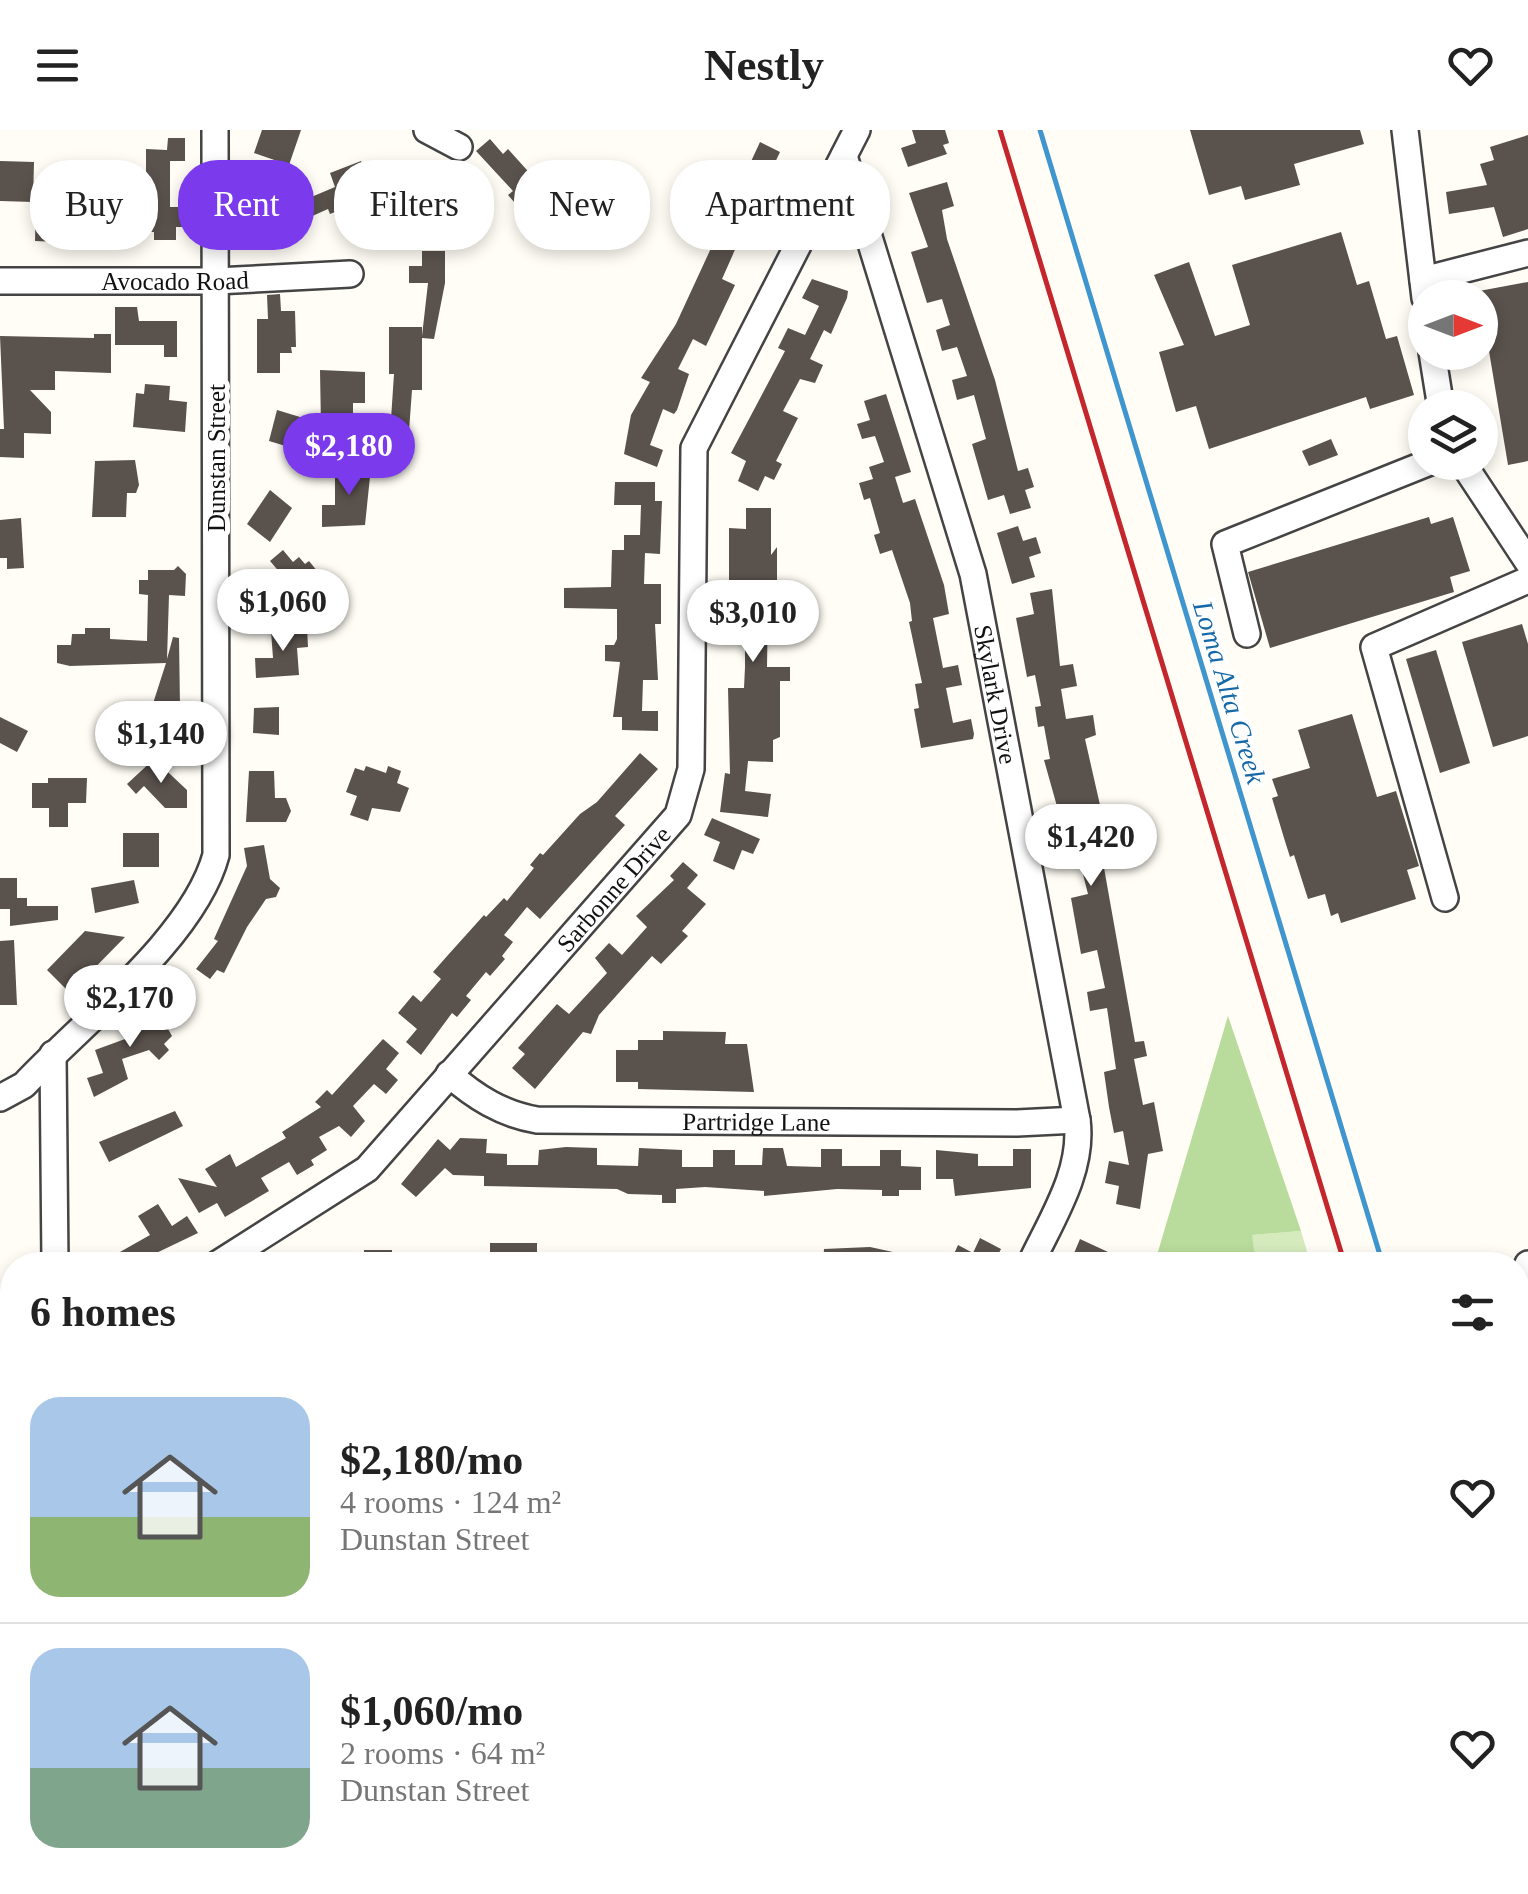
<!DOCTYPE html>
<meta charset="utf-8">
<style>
body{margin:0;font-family:"Times New Roman",serif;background:#f6f6f6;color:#222;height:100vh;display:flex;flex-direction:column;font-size:38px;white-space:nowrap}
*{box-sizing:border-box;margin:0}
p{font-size:32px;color:#767676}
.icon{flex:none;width:55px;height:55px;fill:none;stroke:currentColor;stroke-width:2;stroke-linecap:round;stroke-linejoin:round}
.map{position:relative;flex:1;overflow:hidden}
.drawer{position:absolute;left:0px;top:1122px;width:1530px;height:642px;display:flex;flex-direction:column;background:#fff;border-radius:40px 40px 0 0;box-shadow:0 5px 15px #0003}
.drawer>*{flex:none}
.guide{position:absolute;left:30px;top:30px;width:1000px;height:90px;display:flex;gap:20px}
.needle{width:65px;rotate:90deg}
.fabs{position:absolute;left:1408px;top:150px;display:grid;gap:20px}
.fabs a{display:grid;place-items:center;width:90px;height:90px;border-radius:50%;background:#fff;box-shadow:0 5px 15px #0003;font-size:50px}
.price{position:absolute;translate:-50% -85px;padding:0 22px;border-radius:35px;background:#fff;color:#222;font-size:32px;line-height:65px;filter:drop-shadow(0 2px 5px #0008)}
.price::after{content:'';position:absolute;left:50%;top:60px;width:30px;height:22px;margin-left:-15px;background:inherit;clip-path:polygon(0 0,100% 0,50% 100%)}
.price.on{background:#7c3aed;color:#fff}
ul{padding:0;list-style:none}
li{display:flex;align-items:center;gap:30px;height:250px;padding:0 30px}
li+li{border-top:2px solid #e0e0e0}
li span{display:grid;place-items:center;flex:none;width:280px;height:200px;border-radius:30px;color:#555}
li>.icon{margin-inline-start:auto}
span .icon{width:120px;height:120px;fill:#fffc;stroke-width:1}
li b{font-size:42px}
h2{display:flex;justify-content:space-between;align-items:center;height:120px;padding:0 30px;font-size:42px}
.chip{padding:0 35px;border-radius:40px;background:#fff;box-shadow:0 5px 15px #0003;font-size:35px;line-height:90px}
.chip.on{background:#7c3aed;color:#fff}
header{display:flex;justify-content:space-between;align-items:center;height:130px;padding:0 30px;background:#fff;font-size:45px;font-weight:700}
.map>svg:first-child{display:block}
.green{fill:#d5ebbd}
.forest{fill:#b9dc9c}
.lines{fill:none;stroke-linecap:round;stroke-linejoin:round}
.stream{stroke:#3f96cf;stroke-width:5}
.building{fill:#5a524d}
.minor-casing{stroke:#444;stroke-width:30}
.minor{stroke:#fff;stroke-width:25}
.rail{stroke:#c4262e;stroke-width:5}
.labels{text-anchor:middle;stroke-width:10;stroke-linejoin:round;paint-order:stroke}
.street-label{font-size:25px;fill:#111;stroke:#fff}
.water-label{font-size:28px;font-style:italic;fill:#1768a6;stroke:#fff}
</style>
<header><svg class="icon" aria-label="menu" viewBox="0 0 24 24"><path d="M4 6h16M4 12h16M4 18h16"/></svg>Nestly<svg class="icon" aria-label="heart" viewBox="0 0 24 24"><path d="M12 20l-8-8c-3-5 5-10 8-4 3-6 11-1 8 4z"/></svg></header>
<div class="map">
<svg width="1528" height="1764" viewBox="0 0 1528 1764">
<rect width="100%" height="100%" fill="#fffdf5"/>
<g class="green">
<path d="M1301,1101L1311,1135H1256L1251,1105Z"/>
<path d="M0,1301L12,1305V1735L0,1728Z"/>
<path d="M1164,1753L1482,1752L1486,1764H1148Z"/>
</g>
<g class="forest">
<path d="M1228,886L1301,1101L1252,1105L1256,1135H1154Z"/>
<path d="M654,1752H1164V1753L1148,1764H649Z"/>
</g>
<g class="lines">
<g class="stream">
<path d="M1040,0L1383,1135"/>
<path d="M1518,1586L1528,1625"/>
</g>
</g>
<g class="building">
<path d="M262,0H301L289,35L254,23Z"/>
<path d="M912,0H945L949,13L943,15L947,24L908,37L901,18L916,13Z"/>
<path d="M1190,0H1360L1364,14L1294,34L1300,55L1245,70L1241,56L1209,65Z"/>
<path d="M1528,5V99L1503,107L1494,77L1449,84L1446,62L1487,55L1480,34L1494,30L1490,17Z"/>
<path d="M168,8H185V31H170V77H185V97H176V110H154V102H136V97H114V73L146,71V19L167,20Z"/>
<path d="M490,9L503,24L508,19L535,49L526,57L535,67L521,80L508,65L513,61L476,21Z"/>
<path d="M760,12L780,22L771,41L786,48L777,65L762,58L745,96L760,103L752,119L738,113L722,149L735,155L706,216L693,209L678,239L689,244L677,280L674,284L663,279L650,315L663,320L657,337L624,324L631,285L650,252L641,248L676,194Z"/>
<path d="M0,31L34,32L33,72L0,71Z"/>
<path d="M361,31L369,53L365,55L370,68L362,71L374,109L356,114L345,78L330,84L328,79L299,92L302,99L292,105L294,111L273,120L264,100L295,87L290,76L335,57L330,43Z"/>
<path d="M409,51L469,75L466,103L419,87L410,97L395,92Z"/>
<path d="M947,52L954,76L942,80L947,109L995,250L1018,341L1028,338L1034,357L1025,360L1031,378L1010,384L1004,365L988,370L972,314L986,309L974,265L957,270L952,250L967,246L957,217L942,221L936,200L950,195L942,169L927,173L911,122L928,117L909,63Z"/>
<path d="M87,62L85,99L58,98V112L35,111L36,64Z"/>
<path d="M1341,102L1357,155L1369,151L1386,209L1397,206L1414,265L1370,279L1366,267L1209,319L1196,276L1176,282L1159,222L1184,215L1154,145L1189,132L1215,206L1250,195L1232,135Z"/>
<path d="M422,121H445V153L434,209L422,208V260H412L407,328L371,329L373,303L390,304L394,244H389V197H422V206L428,153H409V136H422Z"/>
<path d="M812,149L848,161L847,168L831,204L824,200L810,229L823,235L815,253L800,249L783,281L798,288L776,331L782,334L774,350L765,346L758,361L738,351L746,331L731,323L785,221L778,218L788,198L805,205L819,176L802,168Z"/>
<path d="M1528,152V331L1508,335L1479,161Z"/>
<path d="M280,164L281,181H295L296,217H291L292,223H280V243H257V189H268L267,165Z"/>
<path d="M115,177H137L139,191H177V227H164V215H115Z"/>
<path d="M94,204H111V243L55,241V260H30L51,282V304L24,303V328L0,327V299H4L0,206L94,208Z"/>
<path d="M320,240L365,242V273H353V296L321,297Z"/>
<path d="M145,254L170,256L169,270L187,272L185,302L133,297L136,263L144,264Z"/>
<path d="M886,264L911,342L895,347L903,373L915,369L944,455L949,484L933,488L943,538L958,535L962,555L946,558L953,593L971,589L974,604L973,609L921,618L914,579L919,578L915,554L922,553L909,492L912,491L910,473L892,420L880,424L874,405L880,403L870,368L864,370L859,353L873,349L869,337L884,332L875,306L862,309L857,294L870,290L864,271Z"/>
<path d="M277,280L300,287L289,317L269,311Z"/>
<path d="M1331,309L1338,325L1309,336L1302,321Z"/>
<path d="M135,330L139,355L136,363H127L126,387H92L95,331Z"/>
<path d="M335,336L371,337L365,395L322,397V375H335Z"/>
<path d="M615,352H655V371H662L660,424L645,423L644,454H661V494H655L658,550H643L642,581H658V601L622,600V587H613L620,532L605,531V515H614L617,509V479L564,478V458L611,457L612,420H624V405H640L641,375H614Z"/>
<path d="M270,360L292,378L270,412L247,394Z"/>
<path d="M746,378H771V425L777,417V470H768L767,537H790V551H780V607L773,610V632L748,631L745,661L771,664L768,687L720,682L725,643L730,644L728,558H744L745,537V503H729V482L745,483V450H729V398L746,399Z"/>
<path d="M1429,387L1431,394L1453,387L1470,441L1450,447L1454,462L1270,518L1248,442Z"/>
<path d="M21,388L24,438L7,439V428H0V390Z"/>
<path d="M1018,396L1023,411L1036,407L1041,423L1029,427L1035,447L1012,454L997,403Z"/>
<path d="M283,420L293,432L299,427L305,434L309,431L322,447L314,453L321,461L301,478L292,468L277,464L282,445L270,431Z"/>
<path d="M178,436L186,444L185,466L169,465L167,529L173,507L179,508L180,577L175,597L182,603L172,612L148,589L166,533L70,536L57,533V515H71L72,504H85V498H110V509L147,511L148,465L139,464V450H148V440H174Z"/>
<path d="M1052,459L1060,536L1073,534L1077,556L1061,559L1066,589L1093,585L1096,605L1085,609L1110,719L1101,721L1135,912L1144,911L1147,926L1134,929L1143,975L1154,972L1163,1021L1148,1024L1140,1079L1116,1074L1119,1056L1105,1053L1109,1031L1129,1035L1123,1001L1114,1003L1109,977L1104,942L1116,939L1107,878L1090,881L1087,862L1105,858L1097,820L1081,824L1071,768L1088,764L1073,705L1059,707L1056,687H1060L1044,630L1050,629L1044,596L1038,597L1035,577L1041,576L1035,545L1027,547L1016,488L1034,484L1030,463Z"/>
<path d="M1522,494L1528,514V606L1493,617L1462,512Z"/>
<path d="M307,498L308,517L297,518L299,545L256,548L255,528H273L271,501Z"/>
<path d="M1436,520L1470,633L1440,643L1406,529Z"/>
<path d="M254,578L279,577V605L253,603Z"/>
<path d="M1352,584L1377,667L1396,661L1419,736L1407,740L1416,769L1341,793L1338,783L1331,786L1325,764L1308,769L1294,725L1290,727L1284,708L1272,668L1278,666L1272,649L1310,638L1298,600Z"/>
<path d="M0,587L28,601L17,622L0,613Z"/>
<path d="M640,623L658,639L615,686L625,695L540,789L527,777L504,805L513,812L502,826L505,829L490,846L486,842L466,866L471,870L457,887L452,883L421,925L406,912L417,899L398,883L413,865L421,872L441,849L433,842L448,825L484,785L486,787L504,768L507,771L534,738L530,735L540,723L543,725L580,684L597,672Z"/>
<path d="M154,629L187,660V678H165L144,656L136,664L127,654Z"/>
<path d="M366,636L386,643L388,636L401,641L397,653L409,658L400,682L372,678L368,691L350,685L357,666L346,662L355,638L364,641Z"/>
<path d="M249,641H274L275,668H286L291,681L286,692H246Z"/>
<path d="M48,648H87L86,673H68V697H49V678H32V653H48Z"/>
<path d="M712,688L760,709L753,724L742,720L734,740L713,731L720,712L704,705Z"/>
<rect x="123" y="703" width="36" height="34"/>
<path d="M264,715L270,749L280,758L276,767L266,769L247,797L224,843L217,840L210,849L196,839L218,811L214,809L247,736L244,718Z"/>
<path d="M683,732L698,745L687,758L706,774L682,801L688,806L661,834L652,826L599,885L591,904L583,902L535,959L512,938L525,924L518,918L557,874L569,884L607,843L595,828L609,813L622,825L647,797L636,786L674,750L670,746Z"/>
<path d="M0,748H17V768H27V776H58V790L10,796V779H0Z"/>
<path d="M134,750L139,773L95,783L91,758Z"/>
<path d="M85,801L125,807L70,863L47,840Z"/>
<path d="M14,810L17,875H0V811Z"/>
<path d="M155,876L172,906L164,914L169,920L159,930L149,920L122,929L128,949L94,967L87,948L103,943L95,920L136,905L129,892Z"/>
<path d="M663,901L726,902L725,914H747L754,962L638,959V952H616V920H638V910H663Z"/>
<path d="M383,909L399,923L386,939L398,950L386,964L374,954L353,976L365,991L351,1007L339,996L319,1007L327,1020L311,1030L314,1035L297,1045L289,1032L261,1048L269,1061L225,1087L217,1073L199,1083L178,1048L217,1057L205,1039L230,1024L236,1037L286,1008L282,1002L321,977L315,972L327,960L332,965Z"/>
<path d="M175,981L183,996L109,1032L99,1012Z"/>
<path d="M460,1008L487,1009L486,1023L507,1024V1035H538L539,1020L566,1017L597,1018V1035L638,1036L639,1018L682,1020V1037H713V1020H735V1035H762L763,1018H783L787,1036L821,1037V1019H842V1036H880V1020H901V1036L921,1037V1060H899V1066H882V1060L837,1059L764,1066V1061L705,1057L676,1059V1073H662V1065L628,1064L617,1059L484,1056V1046L453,1045L445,1038L416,1067L401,1054L438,1009L450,1020Z"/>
<path d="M1013,1019H1031V1058L955,1066L953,1049H936V1020L978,1024V1036H1013Z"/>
<path d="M158,1074L172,1096L187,1086L198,1103L150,1126L152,1129L142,1135H97L150,1105L138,1086Z"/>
<path d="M980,1108L1001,1119L994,1133L998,1135H949L958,1115L973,1123Z"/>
<path d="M1080,1109L1108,1122L1102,1135H1069Z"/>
<rect x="490" y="1113" width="47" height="22"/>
<path d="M870,1117L893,1122V1135H823L824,1119Z"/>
<rect x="364" y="1120" width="28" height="15"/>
</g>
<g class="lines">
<g class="minor-casing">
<g id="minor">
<path d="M427,0L459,17"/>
<path d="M1405,0L1425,168"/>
<path id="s1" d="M844,26L973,444L1077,990C1084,1041 1051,1090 1030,1135"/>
<path d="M1423,150L1528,123"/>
<path id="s2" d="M0,151H216L350,144"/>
<path d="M1432,222L1441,278"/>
<path d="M1462,332L1528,432"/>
<path d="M1247,504L1225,414L1430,332"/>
<path d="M1445,768L1374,517L1528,450"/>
<path d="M53,924L55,1135"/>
<path id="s3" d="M449,944C475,967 502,984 537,990L1017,993L1077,990"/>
<path d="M0,968L24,955C83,892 194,807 216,725L215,0"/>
<path d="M1528,1134L1521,1151L1528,1175"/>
<path id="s4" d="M216,1135L367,1039L678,685L691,639L694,318L857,0"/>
</g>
</g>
<use href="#minor" class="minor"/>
<g class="rail">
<path d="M1000,0L1345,1135"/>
<path d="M1518,1739L1522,1764"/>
</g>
</g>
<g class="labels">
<g class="street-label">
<text dy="9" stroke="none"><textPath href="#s2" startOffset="175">Avocado Road</textPath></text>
<text transform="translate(216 328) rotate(-90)" y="9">Dunstan Street</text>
<text dy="9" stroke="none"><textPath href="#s1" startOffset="560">Skylark Drive</textPath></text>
<text dy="9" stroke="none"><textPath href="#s4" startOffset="552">Sarbonne Drive</textPath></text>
<text dy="9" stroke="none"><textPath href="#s3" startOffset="320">Partridge Lane</textPath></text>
</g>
<g class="water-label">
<text transform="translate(1230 562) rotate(73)" y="10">Loma Alta Creek</text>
</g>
</g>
</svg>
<div class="fabs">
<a><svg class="needle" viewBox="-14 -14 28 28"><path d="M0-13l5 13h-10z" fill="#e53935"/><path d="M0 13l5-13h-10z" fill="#767676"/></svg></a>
<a><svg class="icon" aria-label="layers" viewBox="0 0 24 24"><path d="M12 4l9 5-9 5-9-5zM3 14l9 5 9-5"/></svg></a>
</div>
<b class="price on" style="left:349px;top:368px">$2,180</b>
<b class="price" style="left:283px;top:524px">$1,060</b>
<b class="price" style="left:753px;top:535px">$3,010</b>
<b class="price" style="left:161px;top:656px">$1,140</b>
<b class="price" style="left:1091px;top:759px">$1,420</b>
<b class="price" style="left:130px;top:920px">$2,170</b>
<div class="guide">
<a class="chip">Buy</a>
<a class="chip on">Rent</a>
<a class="chip">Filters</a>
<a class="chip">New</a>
<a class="chip">Apartment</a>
</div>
<section class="drawer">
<h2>6 homes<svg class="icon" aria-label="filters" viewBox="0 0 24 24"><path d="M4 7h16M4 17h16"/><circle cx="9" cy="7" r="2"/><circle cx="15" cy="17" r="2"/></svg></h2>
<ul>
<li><span style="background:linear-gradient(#a9c7e8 60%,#8fb573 0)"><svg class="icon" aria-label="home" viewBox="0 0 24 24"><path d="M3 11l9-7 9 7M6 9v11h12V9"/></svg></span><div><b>$2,180/mo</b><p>4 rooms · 124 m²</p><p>Dunstan Street</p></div><svg class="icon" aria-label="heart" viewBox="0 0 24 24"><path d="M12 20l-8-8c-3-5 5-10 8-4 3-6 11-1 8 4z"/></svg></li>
<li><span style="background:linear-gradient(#a9c7e8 60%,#7fa58c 0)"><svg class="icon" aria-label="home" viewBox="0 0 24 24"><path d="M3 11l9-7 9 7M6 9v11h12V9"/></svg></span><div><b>$1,060/mo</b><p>2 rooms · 64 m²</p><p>Dunstan Street</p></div><svg class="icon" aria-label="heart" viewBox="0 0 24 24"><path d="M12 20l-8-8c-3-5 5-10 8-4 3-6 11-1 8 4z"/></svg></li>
</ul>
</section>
</div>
